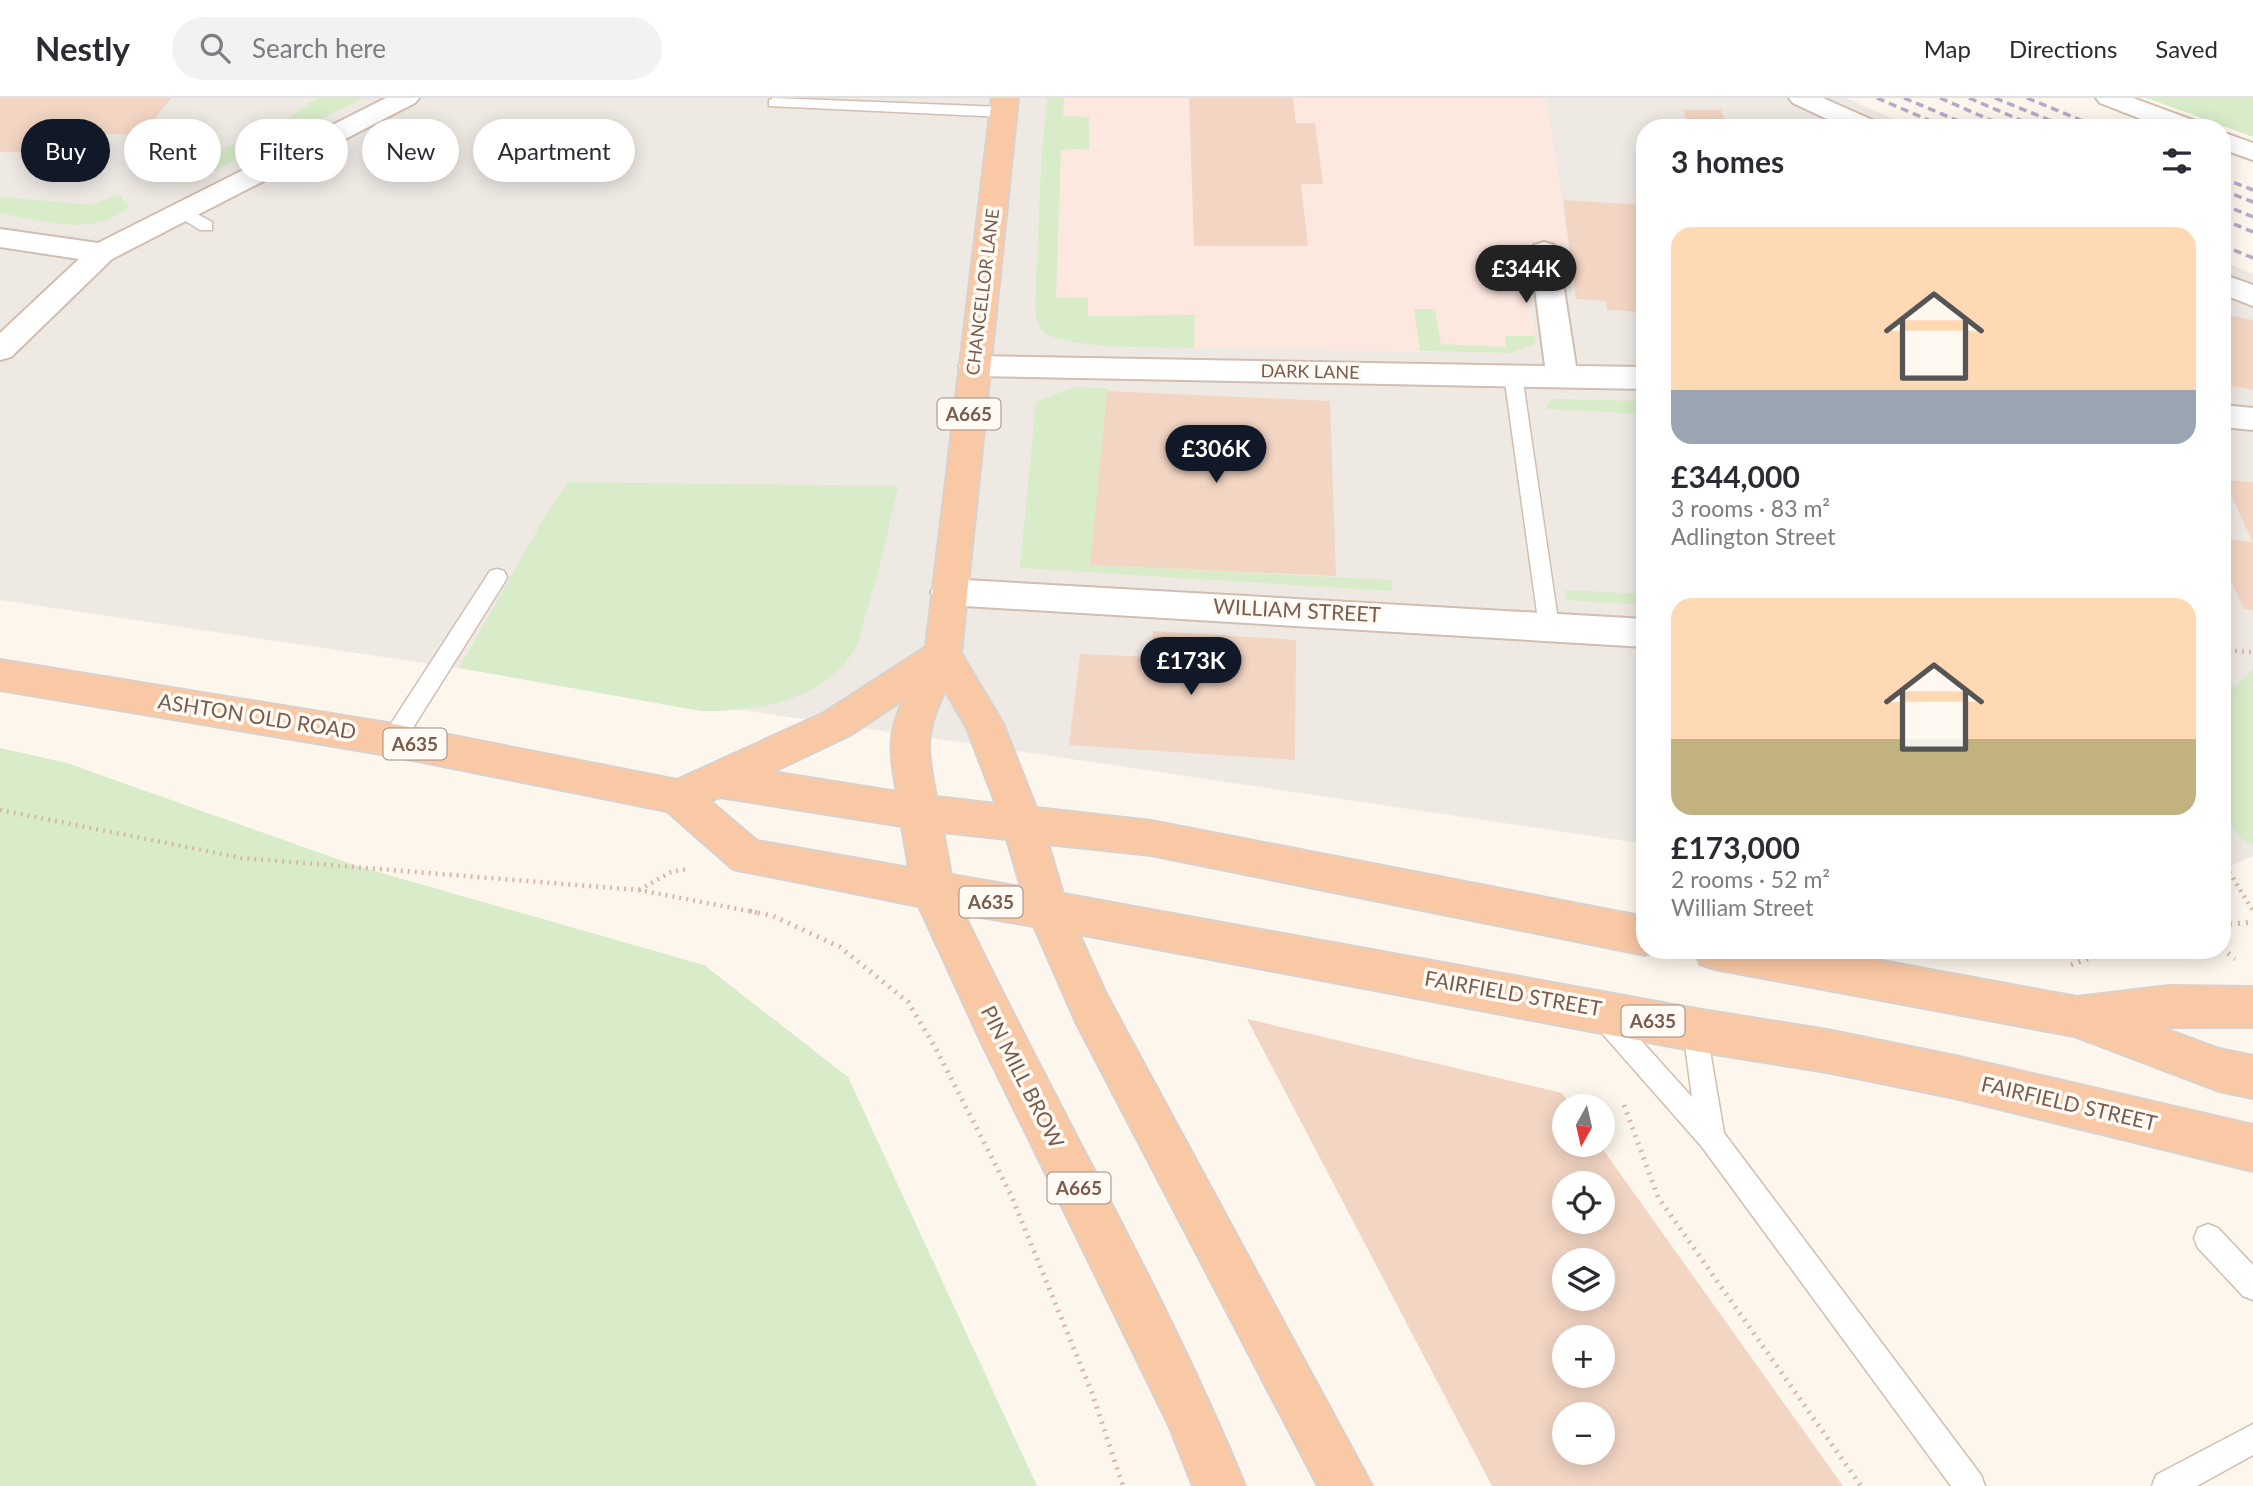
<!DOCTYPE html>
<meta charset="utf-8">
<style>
body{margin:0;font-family:Lato,sans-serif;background:#f2f2f3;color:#2b2b33;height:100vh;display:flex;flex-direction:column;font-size:26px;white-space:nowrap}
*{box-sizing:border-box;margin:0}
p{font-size:23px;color:#7c7c81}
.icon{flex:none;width:38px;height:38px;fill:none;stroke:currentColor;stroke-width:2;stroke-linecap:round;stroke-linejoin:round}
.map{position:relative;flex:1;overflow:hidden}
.side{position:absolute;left:1636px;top:21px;width:595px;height:840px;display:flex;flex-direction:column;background:#fff;border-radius:28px;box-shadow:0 4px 18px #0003}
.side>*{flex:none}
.banner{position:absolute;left:21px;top:21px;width:665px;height:63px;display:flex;gap:14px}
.needle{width:46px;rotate:188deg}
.tools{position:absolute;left:1552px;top:996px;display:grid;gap:14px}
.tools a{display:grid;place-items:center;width:63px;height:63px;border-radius:50%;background:#fff;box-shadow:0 4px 18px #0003;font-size:35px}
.price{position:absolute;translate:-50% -60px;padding:0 16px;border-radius:24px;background:#111827;color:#fff;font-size:23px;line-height:46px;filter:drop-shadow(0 2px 4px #0008)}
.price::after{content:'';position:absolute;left:50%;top:42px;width:21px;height:16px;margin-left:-10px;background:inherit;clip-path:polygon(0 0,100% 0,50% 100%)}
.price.active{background:#222;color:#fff}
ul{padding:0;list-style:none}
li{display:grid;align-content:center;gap:14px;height:371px;padding:0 35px}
li span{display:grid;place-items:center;height:217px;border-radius:21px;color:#555}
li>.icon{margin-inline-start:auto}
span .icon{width:126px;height:126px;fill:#fffc;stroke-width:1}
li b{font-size:30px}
h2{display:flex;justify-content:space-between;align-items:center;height:84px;padding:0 35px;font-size:30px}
.tag{padding:0 24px;border-radius:32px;background:#fff;box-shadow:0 4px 18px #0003;font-size:24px;line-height:63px}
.tag.active{background:#111827;color:#fff}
header{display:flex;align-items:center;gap:42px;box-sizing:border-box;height:98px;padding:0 35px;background:#fff;border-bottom:2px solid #e1e1e2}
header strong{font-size:33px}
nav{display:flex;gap:38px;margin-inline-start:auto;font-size:24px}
.search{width:490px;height:63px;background:#f2f2f3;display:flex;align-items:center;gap:18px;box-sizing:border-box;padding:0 24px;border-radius:38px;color:#7c7c81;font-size:26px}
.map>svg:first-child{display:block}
.commercial{fill:#fde8e0}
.industrial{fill:#efe9e4}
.green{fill:#d8ecc9}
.building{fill:#f3d5c3;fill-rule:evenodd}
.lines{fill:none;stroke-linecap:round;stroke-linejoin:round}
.service-casing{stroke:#d1beb0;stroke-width:3}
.minor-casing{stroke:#d1beb0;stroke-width:4}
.trunk-casing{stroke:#dad1cd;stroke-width:4}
.path-far1{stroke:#d9b8a5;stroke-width:4.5;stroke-dasharray:2 5;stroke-linecap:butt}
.path{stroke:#d9b8a5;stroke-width:5;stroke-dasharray:2 6;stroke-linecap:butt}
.service{fill:#fff;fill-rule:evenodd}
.minor{fill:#fff;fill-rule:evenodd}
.trunk{fill:#f9c8a4;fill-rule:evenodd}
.rail{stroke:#b9a8c9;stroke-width:3.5;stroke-dasharray:8 5;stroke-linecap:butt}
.labels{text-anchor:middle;stroke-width:7;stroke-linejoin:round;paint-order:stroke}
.far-street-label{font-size:18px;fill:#7a5c4d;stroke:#fffaf3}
.shield{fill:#fffaf3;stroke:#a28b7f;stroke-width:2}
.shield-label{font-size:19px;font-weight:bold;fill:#7a5c4d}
.street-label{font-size:21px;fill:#7a5c4d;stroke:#fffaf3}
</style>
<header>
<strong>Nestly</strong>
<div class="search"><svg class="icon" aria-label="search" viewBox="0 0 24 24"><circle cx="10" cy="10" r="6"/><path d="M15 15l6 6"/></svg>Search here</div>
<nav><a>Map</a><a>Directions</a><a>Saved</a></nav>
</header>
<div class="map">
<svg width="2253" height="1388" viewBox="0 0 2253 1388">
<rect width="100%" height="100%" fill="#fdf6ec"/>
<path class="commercial" d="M1047,0H1546L1569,148L1520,146L1536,246L1510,255L1194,250L1081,245L1058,241L1041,64Z"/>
<g class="industrial">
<path d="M0,0H1047L1041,64L1035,202L1058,241L1081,245L1246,251L1510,255L1536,246L1520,145L1569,148L1546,0H1846L1914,30H1645V746L0,502Z"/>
<path d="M2222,163L2253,176V758L2223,771Z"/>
</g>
<g class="green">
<path d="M317,0H364L187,86L170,74L280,26Z"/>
<path d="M1047,0H1064L1063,18L1089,19V51L1061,52L1056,200H1088V218L1195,217L1194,250C1162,249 1065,252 1043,233C1035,224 1035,214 1035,202L1041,64Z"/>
<path d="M2147,0H2253V39Z"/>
<path d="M118,96L129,109C92,140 43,123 0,115V99L93,107Z"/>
<path d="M1414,211H1435L1441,246L1506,249L1505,238H1535L1536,246L1510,255L1420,253Z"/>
<path d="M1073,289L1107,290L1090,467L1392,482V493L1020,470L1036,304Z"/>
<path d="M1552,301L1645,303V316L1546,311Z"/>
<path d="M568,384L898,388C888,432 879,476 865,518C862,528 861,540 856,549C827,603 755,614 701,613L459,570L551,408Z"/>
<path d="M1565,492L1645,496V507L1566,502Z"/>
<path d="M2253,571V748L2241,740L2223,715L2222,600Z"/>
<path d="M0,650L67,665L357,768L704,867L848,979L1037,1388H0Z"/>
</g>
<g class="building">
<path d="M0,0H171L142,37L72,35L55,55L0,54Z"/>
<path d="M1189,0H1293L1296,25H1315L1323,86H1301L1308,148H1194Z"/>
<path d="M1683,12H1721L1728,30H1689Z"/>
<path d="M1563,102L1645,107V214L1607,212L1606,203L1576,201Z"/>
<path d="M2222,216L2253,222V292L2222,286Z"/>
<path d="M1107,293L1330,303L1336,478L1090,467Z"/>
<path d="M2224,382L2253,384V444Z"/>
<path d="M2222,441L2253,444V512L2244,511L2222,463Z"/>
<path d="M1153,533L1296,542L1295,662L1069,647L1080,556L1151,559Z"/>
<path d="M1247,921L1562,995L1571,1008H1564V1046H1599L1843,1388H1492ZM1564,1085H1603V1124H1564ZM1564,1162H1603V1200H1564ZM1564,1239H1603V1278H1564ZM1564,1316H1603V1354H1564Z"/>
</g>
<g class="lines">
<g class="service-casing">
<g id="service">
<path d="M774,0L1003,9L1011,14L1003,19L769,8V2Z"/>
<path d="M182,108L212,124V132H200L176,117V109Z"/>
<path d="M1513,271L1522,277L1559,529L1556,535H1542L1539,529L1504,277Z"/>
<path d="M497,471L504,473L507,479L504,485L401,649L393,651L385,649L382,642L385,635L490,473Z"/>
<path d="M1602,905L1611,909L1692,999L1683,932L1687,923L1696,920L1705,923L1724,1035L1981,1377L1985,1388H1951L1702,1049L1593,925L1589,917L1593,909Z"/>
<path d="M2208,1126L2218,1130L2253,1167V1202L2243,1198L2198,1150L2194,1140L2198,1130Z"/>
<path d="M2253,1326V1357L2197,1388H2152L2156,1377Z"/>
</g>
</g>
<g class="minor-casing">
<g id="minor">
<path d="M386,0H419L415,5L112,161L11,259L0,262V235L79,161L0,149V131L98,145Z"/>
<path d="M1789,0H1823L1877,24L1881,30H1846L1793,5Z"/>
<path d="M2096,0H2133L2198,24L2202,30H2164L2100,5Z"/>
<path d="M2222,34L2253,45V62L2222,51Z"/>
<path d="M1544,144L1554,147L1558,153L1576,268L1645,269V291L974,278L963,275L959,268L963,261L974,258L1545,268L1530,153L1534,147Z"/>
<path d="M2222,176L2253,187V208L2222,196Z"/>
<path d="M2222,307L2253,310V332L2222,329Z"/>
<path d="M948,481L1645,521V549L948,507L936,504L931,494L936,484Z"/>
</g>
</g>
<g class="trunk-casing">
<g id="trunk">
<path d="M992,0H1018L961,555L1003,626L1036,710L1151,723L1645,819V852H1657L1645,857L1151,757L1048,746L1063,796L1696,911L1827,932L1955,958L2253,1027V1073L1955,1000L1827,974L1696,953L1079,836L1106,896L1372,1388H1318L1076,924L1034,828L964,816C1055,1007 1164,1191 1245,1388H1193L1169,1327L980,941L919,808L733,771L667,713L393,658L0,592V562L393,626L677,682L824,615L926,549ZM945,592L967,630L996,706L936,699C927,651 924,637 945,592ZM904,601C887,636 890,657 897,694L772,674L850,637ZM720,699L902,728L909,770L757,743L710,703ZM943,734L1007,741L1021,789L951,777Z"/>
<path d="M1694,852H1822L2077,899L2169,888L2253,889V929H2160L2219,951L2253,958V1000L2219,993L2074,938L1715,871L1700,866Z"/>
</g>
</g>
<g class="path-far1">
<path d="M2235,553L2253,554"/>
<path d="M0,712L242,760L639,792L759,815"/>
<path d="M2222,762L2253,813"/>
<path d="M639,792L671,774L687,771"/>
</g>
<g class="path">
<path d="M750,813L773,818L840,849L908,904L935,949L1011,1097L1092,1295L1123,1388"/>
<path d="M2222,827L2253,824"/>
<path d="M2222,850L2235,861"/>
<path d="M2071,867L2092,859L2186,852"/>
<path d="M1624,1007L1658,1099L1861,1388"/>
</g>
<use href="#service" class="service"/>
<use href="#minor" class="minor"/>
<use href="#trunk" class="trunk"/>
<g class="rail">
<path d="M1877,0L1947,30"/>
<path d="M1904,0L1975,30"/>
<path d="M1940,0L2009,30"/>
<path d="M1969,0L2039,30"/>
<path d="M1995,0L2069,30"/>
<path d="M2027,0L2100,30"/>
<path d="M2222,80L2253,92"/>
<path d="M2222,92L2253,104"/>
<path d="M2222,106L2253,119"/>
<path d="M2222,121L2253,134"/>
<path d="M2222,147L2253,160"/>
</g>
</g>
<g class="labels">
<g class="far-street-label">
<text transform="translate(983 194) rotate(-83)" y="6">CHANCELLOR LANE</text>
<text transform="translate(1310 274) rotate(1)" y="6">DARK LANE</text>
</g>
<g class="shield">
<rect x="937.5" y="300.5" width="63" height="31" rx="5"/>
<rect x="383.5" y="630.5" width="63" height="31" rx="5"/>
<rect x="959.5" y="788.5" width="63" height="31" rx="5"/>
<rect x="1621.5" y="907.5" width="63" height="31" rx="5"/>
<rect x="1047.5" y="1074.5" width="63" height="31" rx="5"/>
</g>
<g class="shield-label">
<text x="969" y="323">A665</text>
<text x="415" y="653">A635</text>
<text x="991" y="811">A635</text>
<text x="1653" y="930">A635</text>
<text x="1079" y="1097">A665</text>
</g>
<g class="street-label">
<text transform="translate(1297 513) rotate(3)" y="7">WILLIAM STREET</text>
<text transform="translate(257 619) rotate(9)" y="7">ASHTON OLD ROAD</text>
<text transform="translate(1513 896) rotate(10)" y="7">FAIRFIELD STREET</text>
<text transform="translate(1022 979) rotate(63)" y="7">PIN MILL BROW</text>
<text transform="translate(2069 1006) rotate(13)" y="7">FAIRFIELD STREET</text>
</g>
</g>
</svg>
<div class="tools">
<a><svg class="needle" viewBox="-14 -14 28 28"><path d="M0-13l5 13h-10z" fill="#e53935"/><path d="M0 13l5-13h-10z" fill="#7c7c81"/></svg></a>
<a><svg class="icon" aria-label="locate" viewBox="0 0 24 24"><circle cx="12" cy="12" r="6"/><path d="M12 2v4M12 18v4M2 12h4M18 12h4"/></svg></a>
<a><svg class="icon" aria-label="layers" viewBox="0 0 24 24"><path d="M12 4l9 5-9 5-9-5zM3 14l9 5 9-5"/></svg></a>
<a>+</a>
<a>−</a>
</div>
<b class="price active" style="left:1526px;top:207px">£344K</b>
<b class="price" style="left:1216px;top:387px">£306K</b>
<b class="price" style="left:1191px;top:599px">£173K</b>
<div class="banner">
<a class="tag active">Buy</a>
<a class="tag">Rent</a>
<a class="tag">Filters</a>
<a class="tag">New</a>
<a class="tag">Apartment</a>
</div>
<section class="side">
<h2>3 homes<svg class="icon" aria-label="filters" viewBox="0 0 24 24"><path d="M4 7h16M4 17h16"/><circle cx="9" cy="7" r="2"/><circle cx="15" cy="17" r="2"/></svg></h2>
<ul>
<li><span style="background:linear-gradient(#ffd9b3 75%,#9aa5b1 0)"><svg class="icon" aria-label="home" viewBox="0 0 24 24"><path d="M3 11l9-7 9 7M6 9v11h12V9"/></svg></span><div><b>£344,000</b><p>3 rooms · 83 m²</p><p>Adlington Street</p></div></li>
<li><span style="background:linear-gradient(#ffd9b3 65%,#c2b280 0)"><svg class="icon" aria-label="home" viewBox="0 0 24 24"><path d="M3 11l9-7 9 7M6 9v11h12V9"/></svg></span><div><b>£173,000</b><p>2 rooms · 52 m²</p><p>William Street</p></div></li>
</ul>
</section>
</div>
